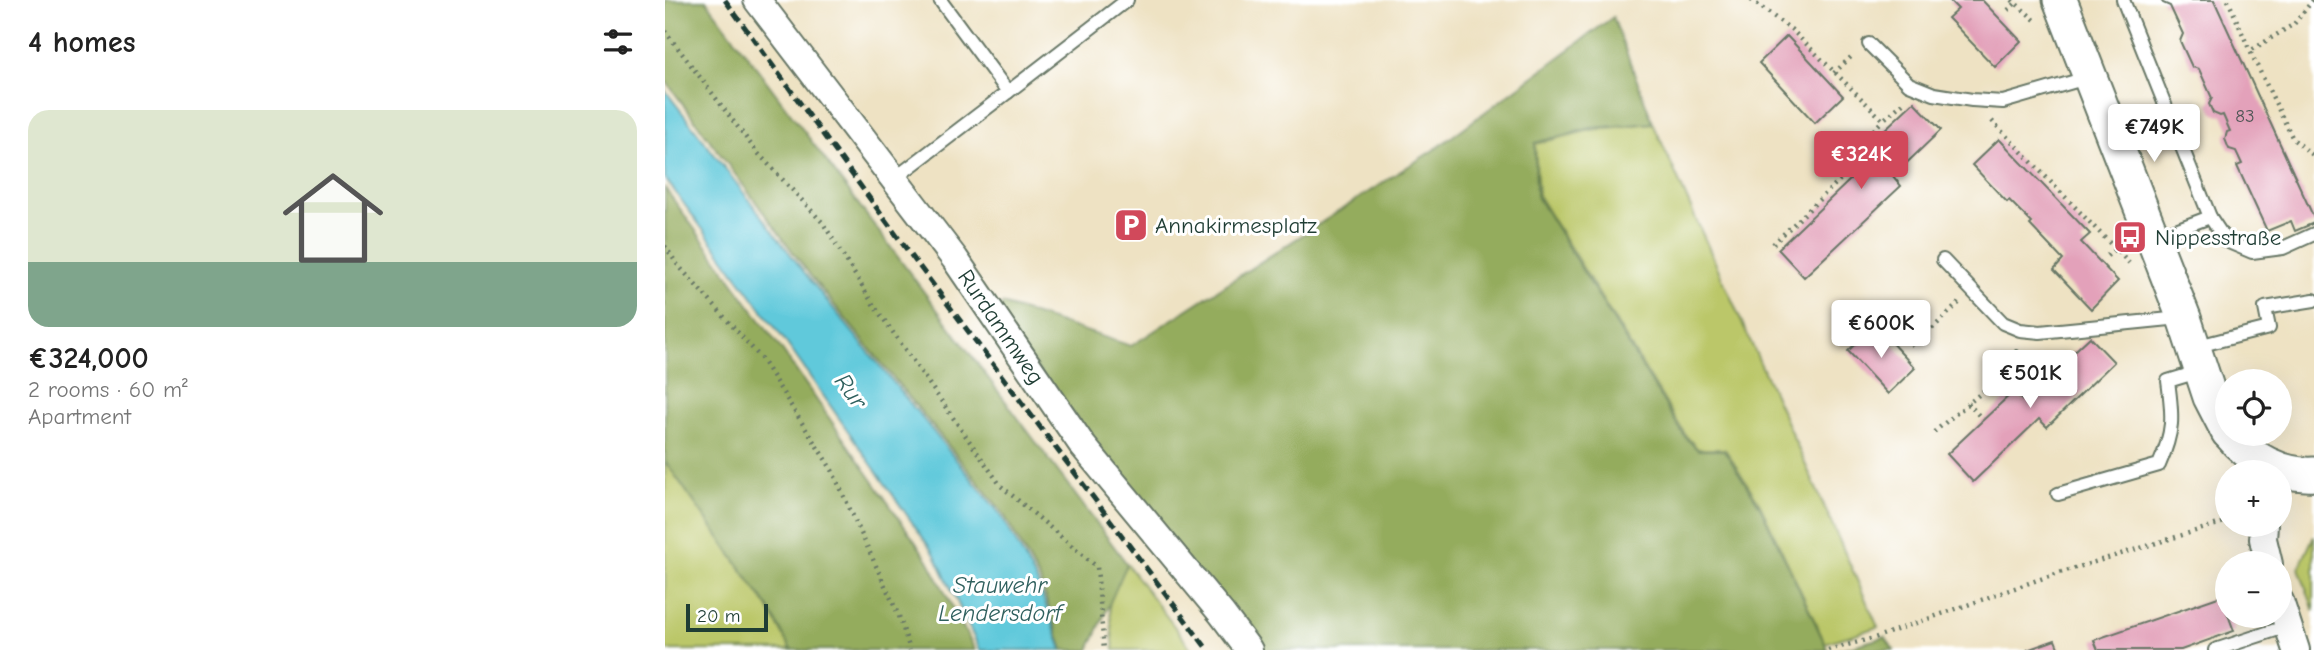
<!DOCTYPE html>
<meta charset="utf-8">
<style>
body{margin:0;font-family:"Comic Neue",sans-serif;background:#f2f2f2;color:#222;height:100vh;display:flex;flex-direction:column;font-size:26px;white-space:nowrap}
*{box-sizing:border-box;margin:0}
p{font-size:23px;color:#767676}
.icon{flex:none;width:38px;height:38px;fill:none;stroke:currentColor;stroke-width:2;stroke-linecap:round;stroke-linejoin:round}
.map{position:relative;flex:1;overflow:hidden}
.sheet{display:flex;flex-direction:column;background:#fff;width:665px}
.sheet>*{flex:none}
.fabs{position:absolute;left:1550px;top:369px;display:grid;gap:14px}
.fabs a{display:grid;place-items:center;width:77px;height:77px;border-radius:50%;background:#fff;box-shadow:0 7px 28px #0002;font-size:35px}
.scale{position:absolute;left:21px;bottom:18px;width:82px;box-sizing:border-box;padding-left:7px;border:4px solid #1f3d34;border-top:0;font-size:19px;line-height:24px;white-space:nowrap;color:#1f3d34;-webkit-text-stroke:5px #fff;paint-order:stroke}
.price{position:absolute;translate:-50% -60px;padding:0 16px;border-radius:7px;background:#fff;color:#222;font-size:23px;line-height:46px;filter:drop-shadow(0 2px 4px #0008)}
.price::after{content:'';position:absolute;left:50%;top:42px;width:21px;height:16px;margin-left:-10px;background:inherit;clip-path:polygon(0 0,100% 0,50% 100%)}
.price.selected{background:#d1495b;color:#fff}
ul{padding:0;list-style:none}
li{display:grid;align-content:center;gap:14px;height:371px;padding:0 28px}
li span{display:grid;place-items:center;height:217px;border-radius:21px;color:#555}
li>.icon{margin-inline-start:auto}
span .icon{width:126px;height:126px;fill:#fffc;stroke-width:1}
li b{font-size:30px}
h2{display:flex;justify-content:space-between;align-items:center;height:84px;padding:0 28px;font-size:30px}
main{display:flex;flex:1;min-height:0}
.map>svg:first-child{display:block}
.green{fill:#bbc769;stroke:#6d824e;stroke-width:2}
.forest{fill:#94ac5d;stroke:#5a7448;stroke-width:2}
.water{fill:#60c9db;stroke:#408388;stroke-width:2}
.building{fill:#e3a1ba}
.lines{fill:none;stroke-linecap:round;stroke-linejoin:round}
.service-casing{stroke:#677766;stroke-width:16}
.minor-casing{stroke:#677766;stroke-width:30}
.tertiary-casing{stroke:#677766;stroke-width:37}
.path{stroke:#677766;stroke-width:4.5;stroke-dasharray:2 5;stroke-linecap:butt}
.service{stroke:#fff;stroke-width:12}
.minor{stroke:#fff;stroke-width:26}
.tertiary{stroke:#fff;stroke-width:33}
.rail{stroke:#1f3d34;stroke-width:5;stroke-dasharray:10 5;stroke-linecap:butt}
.labels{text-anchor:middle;stroke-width:6;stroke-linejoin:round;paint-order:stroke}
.number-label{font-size:19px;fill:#505656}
.poi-label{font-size:23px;fill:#1f3d34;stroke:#fff;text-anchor:start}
.street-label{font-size:23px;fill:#1f3d34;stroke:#fff}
.water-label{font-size:24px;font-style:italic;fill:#2f605e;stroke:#fff}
</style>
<main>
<section class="sheet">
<h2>4 homes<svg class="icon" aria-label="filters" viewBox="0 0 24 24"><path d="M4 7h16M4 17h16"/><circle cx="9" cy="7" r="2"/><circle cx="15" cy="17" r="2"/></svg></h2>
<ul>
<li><span style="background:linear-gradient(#dfe7d0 70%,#7fa58c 0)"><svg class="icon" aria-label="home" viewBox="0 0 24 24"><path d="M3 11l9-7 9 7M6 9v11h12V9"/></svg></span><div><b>€324,000</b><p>2 rooms · 60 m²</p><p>Apartment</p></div></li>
</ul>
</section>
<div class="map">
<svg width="1649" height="650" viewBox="0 0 1649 650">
<rect width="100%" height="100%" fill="#fff"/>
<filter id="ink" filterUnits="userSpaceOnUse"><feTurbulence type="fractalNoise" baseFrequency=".0143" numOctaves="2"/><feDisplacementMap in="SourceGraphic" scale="14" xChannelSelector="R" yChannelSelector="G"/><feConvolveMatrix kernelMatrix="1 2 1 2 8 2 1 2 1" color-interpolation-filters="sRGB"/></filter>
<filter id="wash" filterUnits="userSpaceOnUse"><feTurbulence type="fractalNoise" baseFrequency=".00686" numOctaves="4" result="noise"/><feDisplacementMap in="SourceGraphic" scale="28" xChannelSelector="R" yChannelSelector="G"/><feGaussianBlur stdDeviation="1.57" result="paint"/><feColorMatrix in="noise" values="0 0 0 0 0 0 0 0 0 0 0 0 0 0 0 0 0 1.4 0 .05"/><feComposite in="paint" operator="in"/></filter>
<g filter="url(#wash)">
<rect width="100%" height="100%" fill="#eee2c3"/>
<g class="green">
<path d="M988,123L1213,627L1160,643L1095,504L1060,449H1033L1021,436L873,195L870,144L926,130Z"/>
<path d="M0,461L104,608L126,650H0Z"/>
<path d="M1649,536V611L1634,568Z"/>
<path d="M462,564L527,650H449L444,601Z"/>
</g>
<g class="forest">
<path d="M0,0H41L462,564L424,650H398L375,580L338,513L148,279L0,80Z"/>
<path d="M948,17L988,123L926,128L870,143L871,195L1020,437L1033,450H1059L1095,506L1163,650H592L331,316L337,304L466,346L773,147Z"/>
<path d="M0,188L114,346L263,560L310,650H126L104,608L0,461Z"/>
<path d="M1220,637L1229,650H1173Z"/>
</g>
<path class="water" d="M0,90L146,281L336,515L372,581L397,650H315L270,555L120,341L0,178Z"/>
<g id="blocks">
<g class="building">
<path d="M1284,0H1317L1356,41L1330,67L1283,18L1293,9Z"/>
<path d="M1496,0H1549L1649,218V223L1630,231L1626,221L1602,231L1572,166L1577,164L1571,151L1564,149L1560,139L1562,132L1565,131L1558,115L1555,116L1548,113L1544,104L1547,98L1534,69L1527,67L1515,41L1518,34L1505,6L1498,3Z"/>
<path d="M1122,36L1178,96L1150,123L1094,63Z"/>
<path d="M1249,102L1276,130L1228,176L1236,186L1139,277L1113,249L1209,157L1200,148Z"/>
<path d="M1334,139L1425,234L1416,242L1453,281L1426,309L1389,270L1398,260L1365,225L1367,223L1344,200L1342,202L1307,165Z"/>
<path d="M1210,325L1250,368L1223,394L1183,351Z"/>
<path d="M1425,337L1449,362L1382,427L1374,419L1308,482L1282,454L1349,391L1357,400Z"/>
<path d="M1556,596L1569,631L1516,650H1433L1429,640Z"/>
<path d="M1390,640L1394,650H1362Z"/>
</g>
</g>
</g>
<g filter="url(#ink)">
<use href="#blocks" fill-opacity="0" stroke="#677766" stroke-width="2"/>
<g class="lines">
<g class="service-casing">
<g id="service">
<path d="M275,0L343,92L462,0"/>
<path d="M1458,0L1545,217L1489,238"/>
<path d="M1204,44L1244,84L1269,94L1307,100L1338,102L1425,77"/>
<path d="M229,179L343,92"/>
<path d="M1545,217L1561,241L1587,252L1618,248L1649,234"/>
<path d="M1278,260L1338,323L1355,330L1375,332L1515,318"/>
<path d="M1529,347L1604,328L1600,308L1649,300"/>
<path d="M1393,494L1494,465C1509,431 1508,417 1503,381L1536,371"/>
<path d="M1550,650L1623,626"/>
</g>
</g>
<g class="minor-casing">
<g id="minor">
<path id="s1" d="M92,0L290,259L418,446L557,614L584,650"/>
<path d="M1599,525L1598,539L1604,564"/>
<path d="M1615,601L1631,650"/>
</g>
</g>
<g class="tertiary-casing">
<g id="tertiary">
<path d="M1395,0L1519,318L1545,397L1563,432"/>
<path d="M1565,434C1585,459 1617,476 1649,474"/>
</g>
</g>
<g class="path">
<path d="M1086,0L1127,30L1218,120L1238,103"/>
<path d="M1347,0L1370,20"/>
<path d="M1563,0L1585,51"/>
<path d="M1648,0L1629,24L1585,51L1628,139L1649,156"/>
<path d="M1343,10L1351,3"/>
<path d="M0,31L91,151L158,223L208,304L336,486L432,567L439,650"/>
<path d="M1169,73L1189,54"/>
<path d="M1327,121L1464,263"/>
<path d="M1108,244L1185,170L1197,142L1218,120"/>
<path d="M0,246L12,264L95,357L167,470L234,616L245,650"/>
<path d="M1442,256L1450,249"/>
<path d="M1242,339L1249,346L1294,303"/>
<path d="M1303,403L1317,419"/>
<path d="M1269,432L1350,365L1352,349"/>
<path d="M1163,650L1209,638L1381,577L1563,521"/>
</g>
<use href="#service" class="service"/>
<use href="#minor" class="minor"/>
<use href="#tertiary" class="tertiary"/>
<path class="rail" d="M60,0L251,262L543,650"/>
</g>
</g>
<defs>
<g id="parking-square" transform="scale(1.75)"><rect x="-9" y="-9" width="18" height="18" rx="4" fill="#d1495b" stroke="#fff"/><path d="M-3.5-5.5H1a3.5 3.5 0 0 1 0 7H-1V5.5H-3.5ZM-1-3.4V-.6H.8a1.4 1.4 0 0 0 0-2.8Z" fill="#fff"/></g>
<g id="bus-square" transform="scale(1.75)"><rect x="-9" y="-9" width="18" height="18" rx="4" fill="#d1495b" stroke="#fff"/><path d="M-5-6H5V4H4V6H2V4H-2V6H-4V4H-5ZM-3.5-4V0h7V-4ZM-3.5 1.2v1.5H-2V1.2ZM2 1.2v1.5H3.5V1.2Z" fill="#fff"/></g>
</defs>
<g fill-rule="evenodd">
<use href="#parking-square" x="466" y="225"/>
<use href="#bus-square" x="1465" y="237"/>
</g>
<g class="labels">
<g class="number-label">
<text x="1580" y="122">83</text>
</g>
<g class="poi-label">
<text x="490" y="233">Annakirmesplatz</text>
<text x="1490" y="245">Nippesstraße</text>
</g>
<g class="street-label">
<text dy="8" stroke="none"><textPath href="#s1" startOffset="408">Rurdammweg</textPath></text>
</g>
<g class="water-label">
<text transform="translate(186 391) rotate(54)" y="8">Rur</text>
<text x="335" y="593">Stauwehr<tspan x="335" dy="28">Lendersdorf</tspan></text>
</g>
</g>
</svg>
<div class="fabs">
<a><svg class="icon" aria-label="locate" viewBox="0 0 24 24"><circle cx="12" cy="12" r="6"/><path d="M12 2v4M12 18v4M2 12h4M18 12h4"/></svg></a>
<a>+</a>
<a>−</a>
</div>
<div class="scale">20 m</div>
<b class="price" style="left:1489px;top:164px">€749K</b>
<b class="price selected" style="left:1196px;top:191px">€324K</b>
<b class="price" style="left:1216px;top:360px">€600K</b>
<b class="price" style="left:1365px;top:410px">€501K</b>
</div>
</main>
